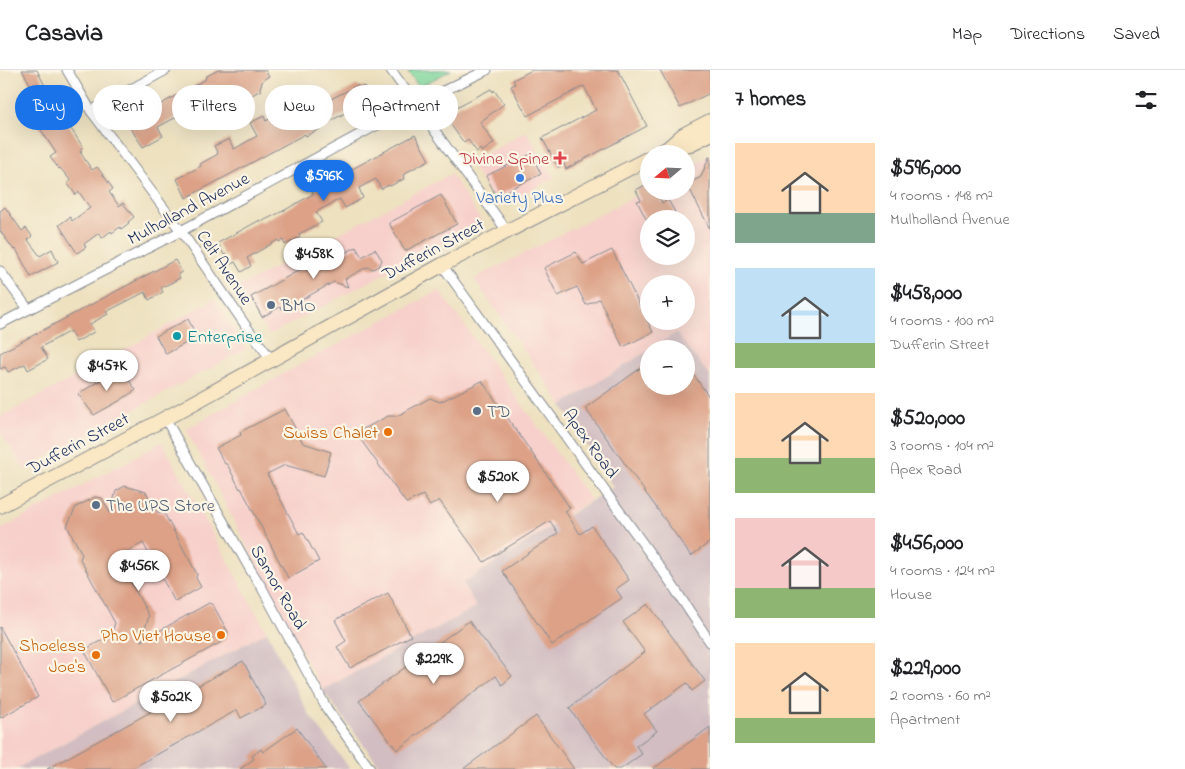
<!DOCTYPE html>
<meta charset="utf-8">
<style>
body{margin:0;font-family:"Indie Flower",sans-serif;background:#f6f6f6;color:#202124;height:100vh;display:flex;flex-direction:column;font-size:19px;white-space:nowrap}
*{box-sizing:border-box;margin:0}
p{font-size:16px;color:#757577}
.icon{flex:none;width:28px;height:28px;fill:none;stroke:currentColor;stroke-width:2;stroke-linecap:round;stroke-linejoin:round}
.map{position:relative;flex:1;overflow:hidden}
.side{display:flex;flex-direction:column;background:#fff;width:475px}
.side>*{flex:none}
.top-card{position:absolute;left:15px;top:15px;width:475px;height:45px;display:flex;gap:10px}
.needle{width:32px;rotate:251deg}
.buttons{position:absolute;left:640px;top:75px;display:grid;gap:10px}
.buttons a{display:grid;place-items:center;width:55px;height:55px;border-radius:50%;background:#fff;box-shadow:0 5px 20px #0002;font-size:25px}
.price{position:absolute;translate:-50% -42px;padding:0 11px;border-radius:18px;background:#fff;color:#222;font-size:16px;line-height:32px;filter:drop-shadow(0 1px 2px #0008)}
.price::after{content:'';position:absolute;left:50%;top:30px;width:15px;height:11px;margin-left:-8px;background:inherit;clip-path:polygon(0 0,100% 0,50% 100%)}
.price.on{background:#1a73e8;color:#fff}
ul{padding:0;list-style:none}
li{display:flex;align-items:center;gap:15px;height:125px;padding:0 25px}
li span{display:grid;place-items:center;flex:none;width:140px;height:100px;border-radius:0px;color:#555}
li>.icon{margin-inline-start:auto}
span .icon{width:60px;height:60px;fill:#fffc;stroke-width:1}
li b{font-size:21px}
h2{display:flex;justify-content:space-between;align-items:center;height:60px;padding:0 25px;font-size:21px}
.chip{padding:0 18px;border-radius:22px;background:#fff;box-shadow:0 5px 20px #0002;font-size:18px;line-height:45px}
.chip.on{background:#1a73e8;color:#fff}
header{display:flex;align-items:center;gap:30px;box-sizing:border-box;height:70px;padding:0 25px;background:#fff;border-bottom:1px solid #e0e0e0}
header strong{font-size:24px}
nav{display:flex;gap:28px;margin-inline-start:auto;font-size:18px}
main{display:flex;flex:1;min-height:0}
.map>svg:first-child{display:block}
.built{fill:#f7d0cb;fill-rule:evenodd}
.industrial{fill:#d2bec2}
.green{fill:#80d99f;stroke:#4e847e}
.building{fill:#dca187}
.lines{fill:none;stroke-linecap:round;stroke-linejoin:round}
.minor-casing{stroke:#84888f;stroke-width:11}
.secondary-casing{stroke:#84888f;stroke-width:16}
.minor{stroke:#fff;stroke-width:9}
.secondary{stroke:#fae7c3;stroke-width:14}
.health-dot{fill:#e0444e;stroke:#fcf5e5;stroke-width:2}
.shop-dot{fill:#3f7fe0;stroke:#fcf5e5;stroke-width:2}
.service-dot{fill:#5c6f8a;stroke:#fcf5e5;stroke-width:2}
.culture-dot{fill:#0f9aa8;stroke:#fcf5e5;stroke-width:2}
.food-dot{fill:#e8710a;stroke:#fcf5e5;stroke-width:2}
.labels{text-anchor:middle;stroke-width:4.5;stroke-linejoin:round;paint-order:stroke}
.health-label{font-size:18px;fill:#be3a42;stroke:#fcf5e5;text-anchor:end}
.shop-label{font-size:18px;fill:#366cbe;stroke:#fcf5e5}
.street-label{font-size:18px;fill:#1b2f5e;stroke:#fcf5e5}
.service-label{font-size:18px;fill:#4e5e75;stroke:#fcf5e5;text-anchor:start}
.culture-label{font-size:18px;fill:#0d838f;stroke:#fcf5e5;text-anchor:start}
.food-label{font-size:18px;fill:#c56008;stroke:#fcf5e5;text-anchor:end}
</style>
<header>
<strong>Casavia</strong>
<nav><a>Map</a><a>Directions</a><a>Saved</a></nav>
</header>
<main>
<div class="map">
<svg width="710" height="699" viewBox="0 0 710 699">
<rect width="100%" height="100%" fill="#fcf5e5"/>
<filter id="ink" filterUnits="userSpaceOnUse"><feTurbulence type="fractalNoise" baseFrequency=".02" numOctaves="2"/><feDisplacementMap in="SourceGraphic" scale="10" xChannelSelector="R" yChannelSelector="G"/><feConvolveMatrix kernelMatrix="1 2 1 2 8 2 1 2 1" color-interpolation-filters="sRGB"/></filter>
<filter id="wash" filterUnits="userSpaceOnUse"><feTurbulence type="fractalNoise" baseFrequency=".0096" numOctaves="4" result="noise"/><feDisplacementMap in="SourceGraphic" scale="20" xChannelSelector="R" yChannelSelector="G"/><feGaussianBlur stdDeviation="1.12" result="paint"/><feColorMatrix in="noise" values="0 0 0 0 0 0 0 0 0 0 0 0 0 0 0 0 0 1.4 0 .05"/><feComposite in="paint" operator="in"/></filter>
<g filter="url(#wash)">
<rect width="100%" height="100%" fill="#ede1c0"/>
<g class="built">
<path d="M526,61L554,108L499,137L470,93Z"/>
<path d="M710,85V306L676,263L562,335L474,209L649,119V121H686V98ZM649,149H686V186H649ZM649,214H686V251H649Z"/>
<path d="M451,104L482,152L269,265L237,218Z"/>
<path d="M439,220L591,430L463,513L476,537L322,620L186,359L299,295Z"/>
<path d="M214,229L246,279L24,399L0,361V347L133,275Z"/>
<path d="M162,372L267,562L16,699H0V460Z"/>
</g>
<g class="industrial">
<path d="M676,263L710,306V699H382L322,620L476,537L463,513L613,417L562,335L649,280V316H686V279H650Z"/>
<path d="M267,562L308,643L350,699H16Z"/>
</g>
<path class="green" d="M407,0H451L419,17Z"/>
<g id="blocks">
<g class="building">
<path d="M22,0H37L52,30L83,77L80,79L82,81L80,82L92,100L97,97L104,106L113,119L109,122L119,136L123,133L134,147L128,152L129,153L121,159L120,157L112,163L111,161L102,168L99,163L84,174L86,177L77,183L59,155L70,147L72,151L90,138L79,122L76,125L67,113L71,111L60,98L59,99L50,87L56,83L30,43L42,35Z"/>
<path d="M218,0H265L269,6L263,10L260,18L261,20L252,25L231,22L235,30L221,37L220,36L200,47L195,37L158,57L163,66L143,77L127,53L206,9L205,7Z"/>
<path d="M532,0H618L647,56L566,99L564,94L558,97L542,68L596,40L584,16L527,46L511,16L515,14L513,10Z"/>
<path d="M660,0H710V23L680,38Z"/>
<path d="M358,15L360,18L364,16L371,29L319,57L320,59L306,66L305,64L186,128L177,109L201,96L200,94L218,84L214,76L229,69L234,79L257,66L250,53L264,46L266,51L287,39L290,46L322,28L325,32Z"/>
<path d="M491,19L493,22L494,20L504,34L480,52L494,73L482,82L480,79L477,82L468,70L464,73L443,44Z"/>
<path d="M415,65L429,90L407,102V103L403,105L404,109L390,116L389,115L381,119L376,109L359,118L363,128L345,138L340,129L316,142L322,152L299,164L300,167L285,175L283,170L279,172L278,170L247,188L251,196L241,202L235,192L231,194L226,184L224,185L218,173L260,150L261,152L285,140L313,124L312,122L331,112L330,111Z"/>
<path d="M531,84L541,104L496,126L486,106Z"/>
<path d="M709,87H710V159L687,114L701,107Z"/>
<path d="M649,113V121H656L662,133L668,130L675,142L670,145L672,149H646L637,131L641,130L636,120Z"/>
<path d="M441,125L457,154L405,181L389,153Z"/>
<path d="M5,137L22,161L26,158L32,166L28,170L40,186L52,179L58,192L31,207L16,179L14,180L0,161V141Z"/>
<path d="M356,177L362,187L375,179L382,190L379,196L373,199L367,197L345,209L348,217L334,212L283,240L280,237L262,247L251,227L305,197L307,201L329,188L327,184L339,178L343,184Z"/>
<path d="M612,180L653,262L623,277L599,229L586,235L577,217L558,226L544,198L576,182L583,194Z"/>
<path d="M175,190L182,202L178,204L180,208L161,218L163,222L149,230L145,222L106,242L108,244L90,254L94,262L76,272L70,261L41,277L48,289L28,300L25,294L8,302L5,297L0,299V283Z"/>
<path d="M188,249L197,267L166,284L156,266Z"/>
<path d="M649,292V316H686V294L710,328V472L691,486L585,338Z"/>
<path d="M120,298L136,320L119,331L94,345L78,324Z"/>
<path d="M482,311L570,438L565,441L580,464L592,456L629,510L616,519L622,528L552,575L502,501L558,463L550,451L484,492L439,430L430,436L423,425L406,433L356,363L388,346H397L430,328L440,332Z"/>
<path d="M285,339L303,373L331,382L324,406L285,395L267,404L299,464L303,462L319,491L288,508L241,418L240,419L227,394H225L216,378L241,365L240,362Z"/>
<path d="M125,416L146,422L157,442L164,443L197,504L196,508L201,517L175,532L143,473L117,487L149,546L141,571L209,533L213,535L228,562L225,570L112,632L84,580L111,565L115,553L80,489L82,484L67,456L76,437L95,427L102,428L110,443L116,421Z"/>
<path d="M388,523L411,566L350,598L337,577L346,571L335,550Z"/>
<path d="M648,534L705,611L692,621L687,613L644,644L657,661L636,676L642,684L621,699H614L569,638L645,582L623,552Z"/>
<path d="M469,551L512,606L502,615L496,606L397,680L359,631Z"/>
<path d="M0,557L38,627L0,648Z"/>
<path d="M243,591L266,635L241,648L237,640L131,699H47Z"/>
<path d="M536,646L574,699H463Z"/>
<path d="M710,657V699H653Z"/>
<path d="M297,658L326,699H240L254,689L252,686L261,679L263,682Z"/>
</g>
</g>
</g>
<g filter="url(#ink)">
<use href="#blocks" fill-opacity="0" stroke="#84888f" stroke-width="1"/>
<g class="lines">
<g class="minor-casing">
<g id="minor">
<path d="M67,0L91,41L181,161L248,259L271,289"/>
<path d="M391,0L507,161"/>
<path d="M91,41L166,0"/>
<path d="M442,195L667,507L710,572"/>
<path d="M0,201L28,239"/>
<path d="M0,254L181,161L416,34L487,0"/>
<path d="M165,348L250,499L262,518L327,639L370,699"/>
</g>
</g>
<g class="secondary-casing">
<g id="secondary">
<path d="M667,79L683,65L710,51"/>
<path d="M657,84L667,79L690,74L710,64"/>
<path d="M0,436L179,341L442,195L649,88"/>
</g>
</g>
<use href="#minor" class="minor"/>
<use href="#secondary" class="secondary"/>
</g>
</g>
<path class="health-dot" d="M557.5 80.5h5v5h5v5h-5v5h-5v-5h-5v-5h5z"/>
<circle class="shop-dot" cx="520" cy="108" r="5"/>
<g class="service-dot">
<circle cx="271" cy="235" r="5"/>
<circle cx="477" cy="341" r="5"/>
<circle cx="96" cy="435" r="5"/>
</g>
<circle class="culture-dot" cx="177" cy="266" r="5"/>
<g class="food-dot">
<circle cx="388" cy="362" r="5"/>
<circle cx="221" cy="565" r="5"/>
<circle cx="96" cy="585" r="5"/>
</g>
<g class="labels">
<g class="health-label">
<text x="549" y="94">Divine Spine</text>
</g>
<g class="shop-label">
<text x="520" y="133">Variety Plus</text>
</g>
<g class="street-label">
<text transform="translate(188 138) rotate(-28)" y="6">Mulholland Avenue</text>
<text transform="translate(433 179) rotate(-28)" y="6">Dufferin Street</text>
<text transform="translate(225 197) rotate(56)" y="6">Celt Avenue</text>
<text transform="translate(78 373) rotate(-28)" y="6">Dufferin Street</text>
<text transform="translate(591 373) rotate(54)" y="6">Apex Road</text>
<text transform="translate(279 517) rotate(60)" y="6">Samor Road</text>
</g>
<g class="service-label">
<text x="281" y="241">BMO</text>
<text x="487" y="347">TD</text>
<text x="106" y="441">The UPS Store</text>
</g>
<g class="culture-label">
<text x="187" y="272">Enterprise</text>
</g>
<g class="food-label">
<text x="378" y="368">Swiss Chalet</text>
<text x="211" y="571">Pho Viet House</text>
<text x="86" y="581">Shoeless<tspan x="86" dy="21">Joe's</tspan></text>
</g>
</g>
</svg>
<div class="buttons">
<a><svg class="needle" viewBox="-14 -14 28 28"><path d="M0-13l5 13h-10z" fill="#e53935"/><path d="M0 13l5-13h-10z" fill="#757577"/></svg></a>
<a><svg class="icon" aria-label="layers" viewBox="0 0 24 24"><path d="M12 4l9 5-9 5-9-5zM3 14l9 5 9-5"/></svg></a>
<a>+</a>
<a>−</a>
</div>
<b class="price on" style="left:324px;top:132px">$596K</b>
<b class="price" style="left:314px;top:210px">$458K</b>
<b class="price" style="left:107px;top:322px">$457K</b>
<b class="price" style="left:498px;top:433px">$520K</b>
<b class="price" style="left:139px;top:522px">$456K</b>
<b class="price" style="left:434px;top:615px">$229K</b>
<b class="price" style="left:171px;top:653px">$502K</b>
<div class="top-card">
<a class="chip on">Buy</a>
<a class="chip">Rent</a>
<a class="chip">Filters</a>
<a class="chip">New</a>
<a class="chip">Apartment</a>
</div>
</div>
<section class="side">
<h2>7 homes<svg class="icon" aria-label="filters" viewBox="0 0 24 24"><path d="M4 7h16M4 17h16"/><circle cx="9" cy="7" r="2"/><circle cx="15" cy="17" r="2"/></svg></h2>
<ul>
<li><span style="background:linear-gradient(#ffd9b3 70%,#7fa58c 0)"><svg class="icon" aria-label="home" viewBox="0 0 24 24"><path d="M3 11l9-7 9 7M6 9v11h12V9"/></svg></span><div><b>$596,000</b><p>4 rooms · 148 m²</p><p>Mulholland Avenue</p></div></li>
<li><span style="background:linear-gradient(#bfe0f5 75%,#8fb573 0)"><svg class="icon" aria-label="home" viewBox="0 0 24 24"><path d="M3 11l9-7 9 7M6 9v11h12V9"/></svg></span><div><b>$458,000</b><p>4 rooms · 100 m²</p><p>Dufferin Street</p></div></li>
<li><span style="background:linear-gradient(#ffd9b3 65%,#8fb573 0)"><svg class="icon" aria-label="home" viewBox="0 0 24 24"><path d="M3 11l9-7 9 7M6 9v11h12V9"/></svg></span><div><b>$520,000</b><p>3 rooms · 104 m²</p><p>Apex Road</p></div></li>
<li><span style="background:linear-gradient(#f6c9c9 70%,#8fb573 0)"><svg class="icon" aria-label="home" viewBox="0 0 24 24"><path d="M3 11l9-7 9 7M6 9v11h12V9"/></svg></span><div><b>$456,000</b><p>4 rooms · 124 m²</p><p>House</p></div></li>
<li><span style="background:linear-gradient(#ffd9b3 75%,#8fb573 0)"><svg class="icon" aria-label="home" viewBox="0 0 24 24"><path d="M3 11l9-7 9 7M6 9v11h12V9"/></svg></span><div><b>$229,000</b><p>2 rooms · 60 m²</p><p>Apartment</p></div></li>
</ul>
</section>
</main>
